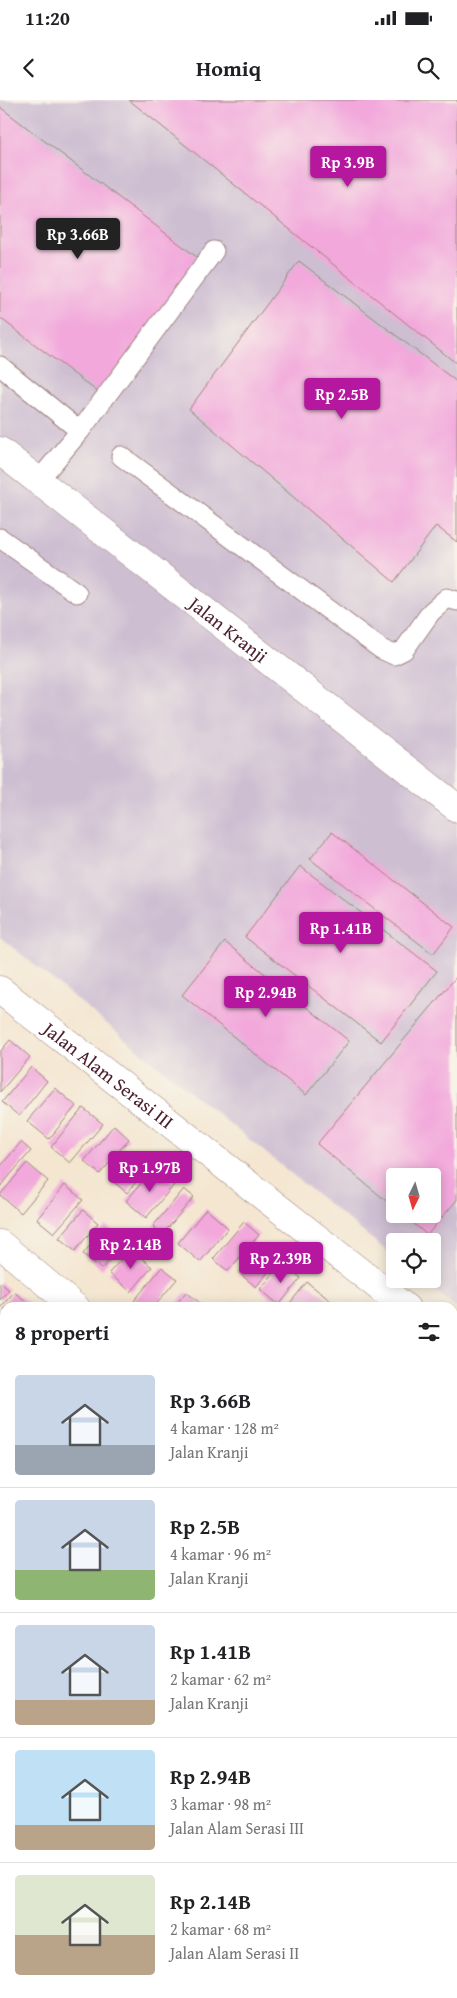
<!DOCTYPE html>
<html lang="id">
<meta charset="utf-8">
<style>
body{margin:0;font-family:"Gentium Book Plus",serif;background:#f2f2f2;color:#202124;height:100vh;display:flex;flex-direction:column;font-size:19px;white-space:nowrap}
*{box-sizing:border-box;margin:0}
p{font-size:16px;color:#757577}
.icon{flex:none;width:28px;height:28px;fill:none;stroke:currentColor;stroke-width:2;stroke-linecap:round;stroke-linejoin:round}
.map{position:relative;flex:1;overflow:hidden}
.details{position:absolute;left:0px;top:1202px;width:458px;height:696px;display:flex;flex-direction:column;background:#fff;border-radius:15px 15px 0 0;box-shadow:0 2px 12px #0003}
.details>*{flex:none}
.needle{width:32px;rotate:185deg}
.controls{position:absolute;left:386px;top:1068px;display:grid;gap:10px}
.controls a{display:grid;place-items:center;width:55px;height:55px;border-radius:5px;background:#fff;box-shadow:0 2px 12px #0003;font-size:25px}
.price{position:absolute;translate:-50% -42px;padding:0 11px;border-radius:5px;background:#b5179e;color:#fff;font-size:16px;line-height:32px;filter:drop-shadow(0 1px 2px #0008)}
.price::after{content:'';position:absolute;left:50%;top:30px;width:15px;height:11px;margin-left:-8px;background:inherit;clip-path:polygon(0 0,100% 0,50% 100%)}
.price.selected{background:#222;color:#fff}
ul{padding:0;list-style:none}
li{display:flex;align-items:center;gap:15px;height:125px;padding:0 15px}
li+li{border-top:1px solid #e0e0e0}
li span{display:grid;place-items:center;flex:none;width:140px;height:100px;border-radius:5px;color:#555}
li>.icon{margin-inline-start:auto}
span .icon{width:60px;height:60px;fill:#fffc;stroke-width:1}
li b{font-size:21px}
h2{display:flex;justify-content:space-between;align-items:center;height:60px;padding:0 15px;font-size:21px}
.status{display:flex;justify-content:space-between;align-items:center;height:35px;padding:0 25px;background:#fff;direction:ltr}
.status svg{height:14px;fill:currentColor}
header{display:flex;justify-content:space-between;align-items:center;height:65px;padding:0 15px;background:#fff;font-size:22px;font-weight:700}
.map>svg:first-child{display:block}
.industrial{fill:#cebed2;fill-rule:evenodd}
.building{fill:#f2a8db}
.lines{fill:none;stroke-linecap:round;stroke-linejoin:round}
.lane-casing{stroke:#9f827e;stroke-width:21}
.street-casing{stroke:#9f827e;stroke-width:29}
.lane{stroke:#fff;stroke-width:19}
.street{stroke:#fff;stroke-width:28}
.labels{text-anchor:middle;stroke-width:4;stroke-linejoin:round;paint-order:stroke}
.street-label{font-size:19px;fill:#4a1f2b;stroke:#f7f3e8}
</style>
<div class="status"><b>11:20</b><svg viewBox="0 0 49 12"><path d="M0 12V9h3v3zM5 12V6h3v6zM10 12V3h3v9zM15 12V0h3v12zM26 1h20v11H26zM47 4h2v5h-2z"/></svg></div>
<header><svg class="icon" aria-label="back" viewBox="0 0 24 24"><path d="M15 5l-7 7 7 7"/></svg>Homiq<svg class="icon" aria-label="search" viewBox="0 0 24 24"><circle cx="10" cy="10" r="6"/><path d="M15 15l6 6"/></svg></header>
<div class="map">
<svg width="457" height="1898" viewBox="0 0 457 1898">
<rect width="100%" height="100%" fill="#f7f3e8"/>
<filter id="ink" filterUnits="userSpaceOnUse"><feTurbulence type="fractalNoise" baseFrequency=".02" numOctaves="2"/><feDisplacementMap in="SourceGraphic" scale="10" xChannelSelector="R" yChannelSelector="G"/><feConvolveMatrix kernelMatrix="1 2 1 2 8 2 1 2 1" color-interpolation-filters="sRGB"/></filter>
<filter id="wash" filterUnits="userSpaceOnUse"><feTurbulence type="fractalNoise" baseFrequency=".0096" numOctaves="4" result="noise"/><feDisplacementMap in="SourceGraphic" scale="20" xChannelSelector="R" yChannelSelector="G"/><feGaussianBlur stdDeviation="1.12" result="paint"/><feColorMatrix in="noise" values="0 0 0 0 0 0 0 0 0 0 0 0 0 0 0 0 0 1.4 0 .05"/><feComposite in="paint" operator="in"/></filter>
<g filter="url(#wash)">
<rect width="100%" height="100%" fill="#f4e6d0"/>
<g class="industrial">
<path d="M0,0H457V1208L421,1179H432V1141H395V1158L0,837ZM395,1076H432V1114H395Z"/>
<path d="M457,1693V1898H302L305,1894H452V1699Z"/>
</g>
<g id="blocks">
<g class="building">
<path d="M129,0H457V264Z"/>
<path d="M0,7L202,161L99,293L0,218Z"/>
<path d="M299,161L457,282V442L436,426L394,482L189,309Z"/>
<path d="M332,732L454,827L433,854L310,759Z"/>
<path d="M300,766L437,871L381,942L245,837Z"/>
<path d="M225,842L349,941L306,995L182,895Z"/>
<path d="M457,876V1100L427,1135L402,1114H432V1076H395V1108L317,1044Z"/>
<path d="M10,940L30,957L0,992V952Z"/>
<path d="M31,967L47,981L19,1016L2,1002Z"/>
<path d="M55,988L76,1006L49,1039L27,1021Z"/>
<path d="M83,1008L103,1024L70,1063L51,1047Z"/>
<path d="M114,1025L129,1039L100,1074L84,1061Z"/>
<path d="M21,1042L31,1051L0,1087V1067Z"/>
<path d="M134,1051L150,1065L127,1093L110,1079Z"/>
<path d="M27,1063L48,1081L21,1113L0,1095Z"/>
<path d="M154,1068L174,1085L146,1118L126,1101Z"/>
<path d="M65,1085L83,1100L54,1133L37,1119Z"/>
<path d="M184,1089L194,1097L162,1135L153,1126Z"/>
<path d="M206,1109L228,1128L200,1162L178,1143Z"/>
<path d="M83,1110L98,1123L75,1151L59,1138Z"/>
<path d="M244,1122L259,1135L228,1171L213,1159Z"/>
<path d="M106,1126L125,1141L102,1169L83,1154Z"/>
<path d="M261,1147L277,1161L256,1187L239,1173Z"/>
<path d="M130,1149L152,1167L131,1192L109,1173Z"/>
<path d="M283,1163L301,1178L279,1205L260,1189Z"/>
<path d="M162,1167L177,1179L153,1208H142L134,1201Z"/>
<path d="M0,1182L9,1190L0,1200Z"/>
<path d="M307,1182L332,1202L327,1208H286Z"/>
<path d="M14,1192L31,1205L29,1208H5V1236L1,1240L0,1208Z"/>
<path d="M186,1192L200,1203L196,1208H173Z"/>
<path d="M5,1303V1336L0,1342V1309Z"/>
<path d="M457,1312V1357L452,1353V1317Z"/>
<path d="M457,1420V1452L452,1449V1425Z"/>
<path d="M0,1444L5,1448V1486L0,1492Z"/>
<path d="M4,1557L5,1596L0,1602V1561Z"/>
<path d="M452,1581L457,1584V1617L452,1613Z"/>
<path d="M5,1775V1816L0,1812V1781Z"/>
<path d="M0,1853L5,1857V1884L0,1890Z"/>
<path d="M5,1890V1894H40L37,1898H0Z"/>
<path d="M104,1894H133L130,1898H109Z"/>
<path d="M145,1894H170L175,1898H141Z"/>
</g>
</g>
</g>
<g filter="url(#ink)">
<use href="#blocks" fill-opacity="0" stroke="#9f827e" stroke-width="1"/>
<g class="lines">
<g class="lane-casing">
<g id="lane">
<path d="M0,266L80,331"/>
<path d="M121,356L381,549L394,555L404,550L431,512L447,498L457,501"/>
<path d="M38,381L80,331L214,151"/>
<path d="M0,438L77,493"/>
</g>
</g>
<g class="street-casing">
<g id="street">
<path id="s1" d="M0,351L457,708"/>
<path id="s2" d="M0,890L406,1208"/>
<path d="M0,1144L76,1208"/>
<path d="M452,1244L457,1247"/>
<path d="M0,1378L5,1382"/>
<path d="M452,1507L457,1502"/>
<path d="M0,1635L5,1639"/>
<path d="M0,1710L5,1714"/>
<path d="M231,1894L237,1898"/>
</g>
</g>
<use href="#lane" class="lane"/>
<use href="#street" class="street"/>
</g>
</g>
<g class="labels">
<g class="street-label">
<text dy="7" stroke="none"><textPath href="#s1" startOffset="290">Jalan Kranji</textPath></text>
<text dy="7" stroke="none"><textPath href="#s2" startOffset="138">Jalan Alam Serasi III</textPath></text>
</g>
</g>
</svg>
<div class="controls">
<a><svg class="needle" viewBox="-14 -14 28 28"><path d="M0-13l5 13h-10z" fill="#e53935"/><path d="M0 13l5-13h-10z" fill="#757577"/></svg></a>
<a><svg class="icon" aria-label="locate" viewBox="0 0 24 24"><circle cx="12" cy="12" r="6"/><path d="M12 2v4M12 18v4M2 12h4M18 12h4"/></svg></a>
</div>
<b class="price" style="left:348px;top:88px">Rp 3.9B</b>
<b class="price selected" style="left:78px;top:160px">Rp 3.66B</b>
<b class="price" style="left:342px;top:320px">Rp 2.5B</b>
<b class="price" style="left:341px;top:854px">Rp 1.41B</b>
<b class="price" style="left:266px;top:918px">Rp 2.94B</b>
<b class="price" style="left:150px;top:1093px">Rp 1.97B</b>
<b class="price" style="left:131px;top:1170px">Rp 2.14B</b>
<b class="price" style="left:281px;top:1184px">Rp 2.39B</b>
<section class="details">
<h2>8 properti<svg class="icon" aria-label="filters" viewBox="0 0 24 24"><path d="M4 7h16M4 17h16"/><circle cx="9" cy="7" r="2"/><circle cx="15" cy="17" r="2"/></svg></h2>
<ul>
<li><span style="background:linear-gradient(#c9d6e8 70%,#9aa5b1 0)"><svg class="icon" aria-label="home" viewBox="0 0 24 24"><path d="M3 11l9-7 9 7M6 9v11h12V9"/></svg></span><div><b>Rp 3.66B</b><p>4 kamar · 128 m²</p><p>Jalan Kranji</p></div></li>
<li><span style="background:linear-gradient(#c9d6e8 70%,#8fb573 0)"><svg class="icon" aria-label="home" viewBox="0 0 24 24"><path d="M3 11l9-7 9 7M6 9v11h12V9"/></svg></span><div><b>Rp 2.5B</b><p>4 kamar · 96 m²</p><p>Jalan Kranji</p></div></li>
<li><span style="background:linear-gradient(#c9d6e8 75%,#b9a48a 0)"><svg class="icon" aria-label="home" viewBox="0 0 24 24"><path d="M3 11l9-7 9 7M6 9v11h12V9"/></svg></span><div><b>Rp 1.41B</b><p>2 kamar · 62 m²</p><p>Jalan Kranji</p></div></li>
<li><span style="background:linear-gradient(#bfe0f5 75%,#b9a48a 0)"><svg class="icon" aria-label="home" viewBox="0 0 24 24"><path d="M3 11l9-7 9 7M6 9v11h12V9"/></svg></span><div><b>Rp 2.94B</b><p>3 kamar · 98 m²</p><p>Jalan Alam Serasi III</p></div></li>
<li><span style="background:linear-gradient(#dfe7d0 60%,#b9a48a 0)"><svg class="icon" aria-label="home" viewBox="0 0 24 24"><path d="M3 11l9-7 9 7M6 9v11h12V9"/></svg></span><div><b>Rp 2.14B</b><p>2 kamar · 68 m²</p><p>Jalan Alam Serasi II</p></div></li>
</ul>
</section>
</div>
